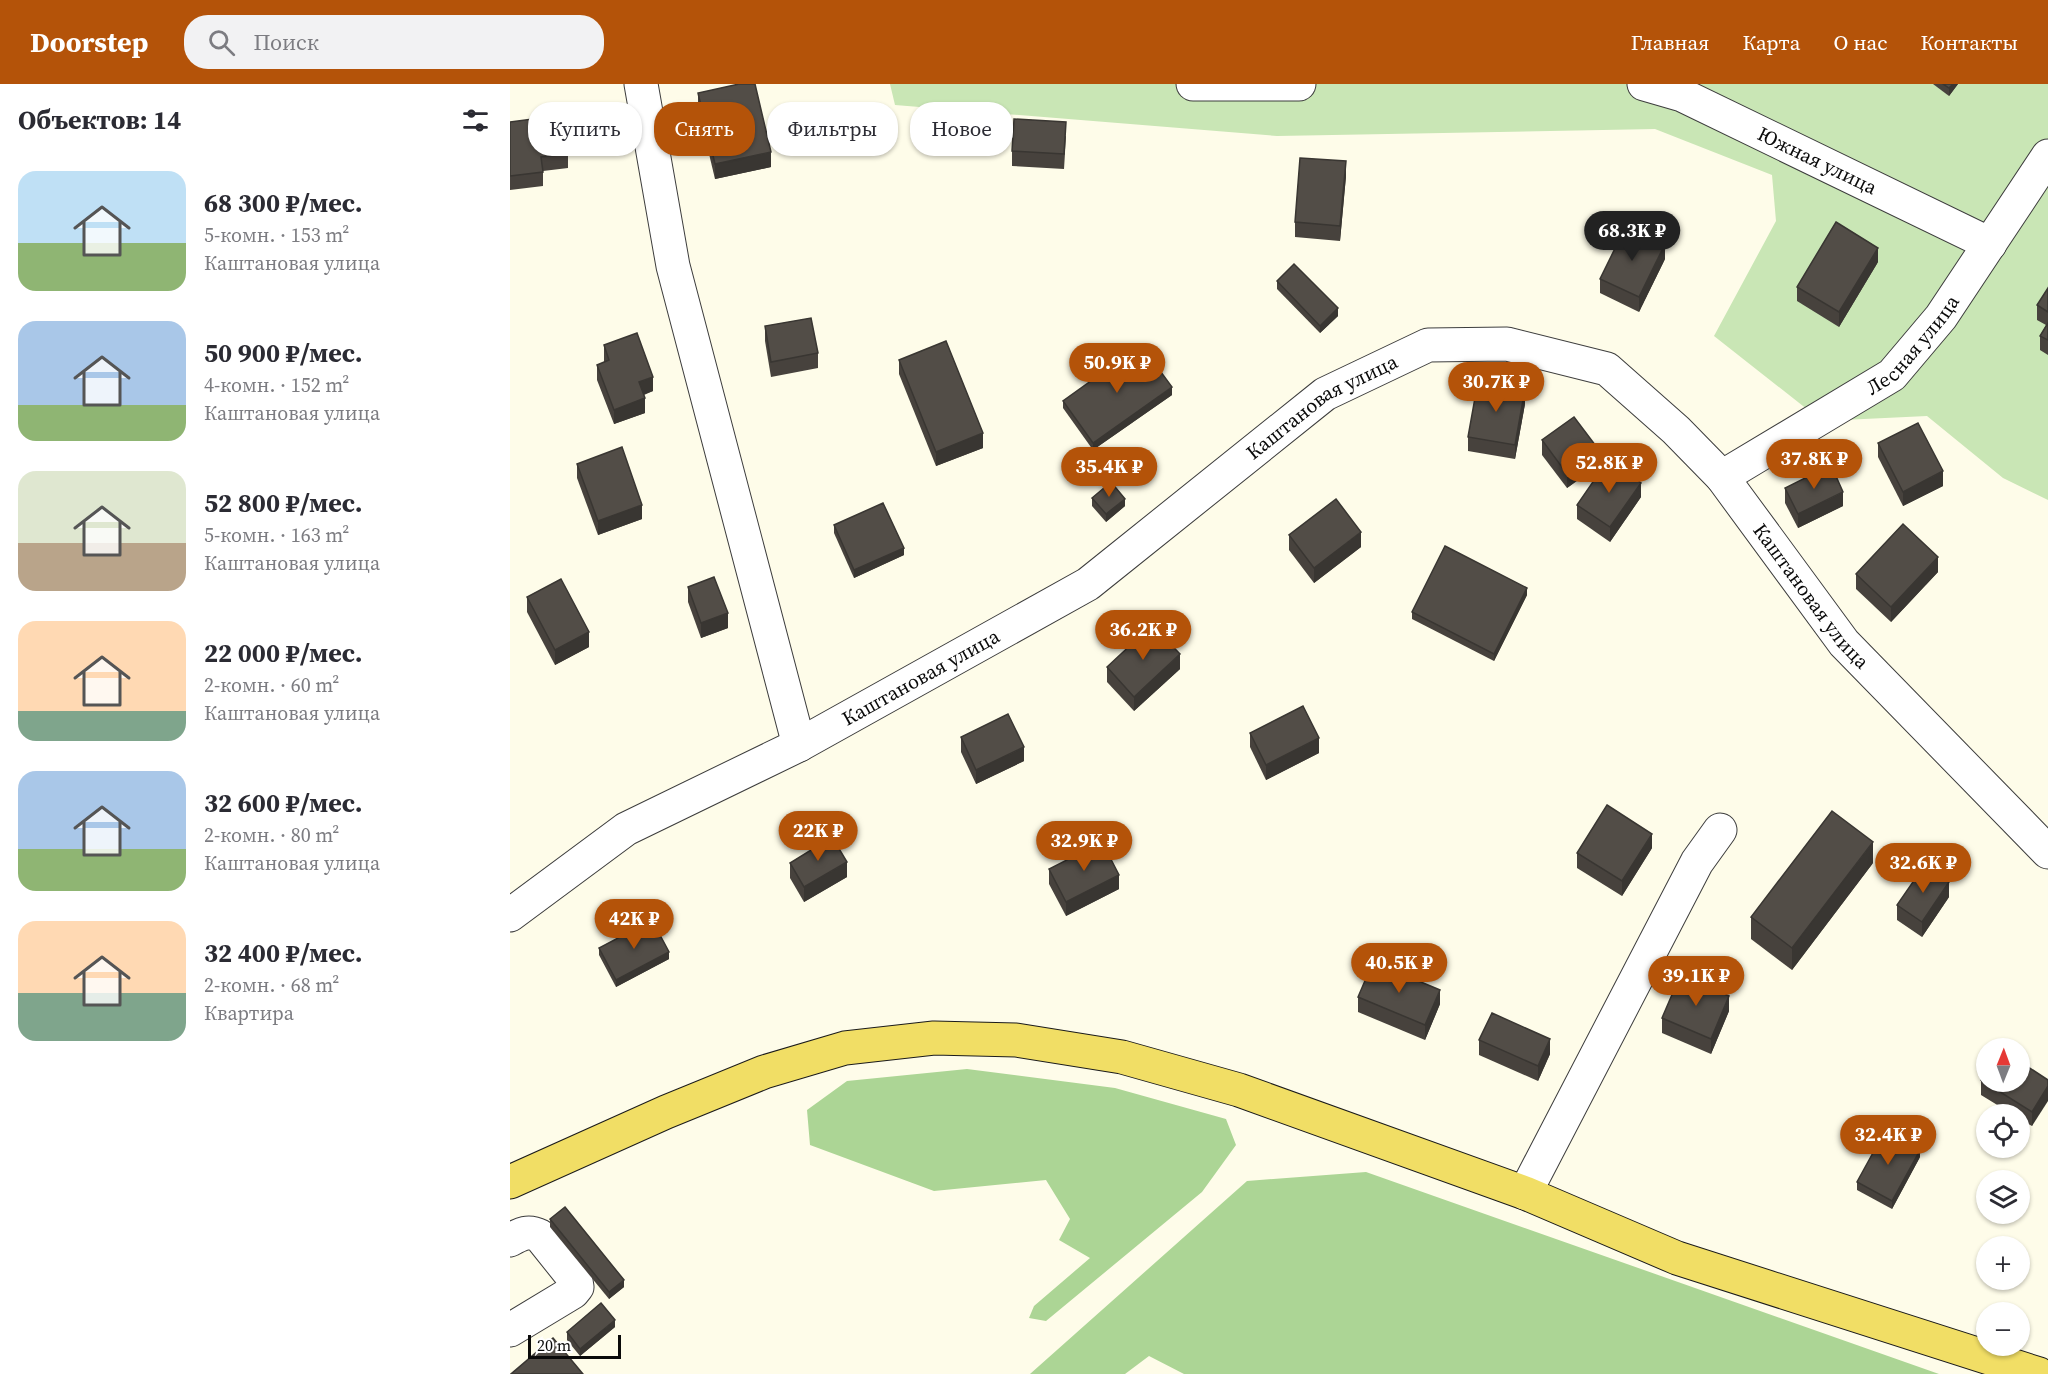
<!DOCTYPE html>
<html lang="ru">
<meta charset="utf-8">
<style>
body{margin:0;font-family:"Source Serif 4",serif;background:#f2f2f3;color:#2b2b33;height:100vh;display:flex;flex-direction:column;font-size:22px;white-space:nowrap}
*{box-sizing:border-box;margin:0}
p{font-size:20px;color:#7c7c81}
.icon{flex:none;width:33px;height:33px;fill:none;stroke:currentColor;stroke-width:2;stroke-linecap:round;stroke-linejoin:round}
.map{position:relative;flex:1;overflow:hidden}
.side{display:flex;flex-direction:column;background:#fff;width:510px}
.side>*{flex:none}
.banner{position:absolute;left:18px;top:18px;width:570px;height:54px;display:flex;gap:12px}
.needle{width:39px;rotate:1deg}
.buttons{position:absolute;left:1466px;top:954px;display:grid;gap:12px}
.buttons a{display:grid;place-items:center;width:54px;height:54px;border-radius:50%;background:#fff;box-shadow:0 2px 4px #0004;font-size:30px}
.scale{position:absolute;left:18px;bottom:15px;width:93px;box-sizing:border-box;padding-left:6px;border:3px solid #0a0a0a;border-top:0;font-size:16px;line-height:21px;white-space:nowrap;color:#0a0a0a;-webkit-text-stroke:4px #fff;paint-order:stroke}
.price{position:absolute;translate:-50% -51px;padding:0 14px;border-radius:21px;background:#b45309;color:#fff;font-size:20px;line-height:39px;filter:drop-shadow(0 2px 3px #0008)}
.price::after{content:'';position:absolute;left:50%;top:36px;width:18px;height:14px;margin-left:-9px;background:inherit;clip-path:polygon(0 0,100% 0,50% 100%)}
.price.on{background:#222;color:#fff}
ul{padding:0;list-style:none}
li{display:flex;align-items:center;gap:18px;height:150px;padding:0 18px}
li span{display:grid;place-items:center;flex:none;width:168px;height:120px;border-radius:18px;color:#555}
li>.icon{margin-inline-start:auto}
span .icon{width:72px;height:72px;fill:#fffc;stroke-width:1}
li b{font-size:26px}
h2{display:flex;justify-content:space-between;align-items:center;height:72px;padding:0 18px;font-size:26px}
.chip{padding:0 21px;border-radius:24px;background:#fff;box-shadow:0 2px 4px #0004;font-size:21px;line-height:54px}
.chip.on{background:#b45309;color:#fff}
header{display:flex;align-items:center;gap:36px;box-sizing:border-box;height:84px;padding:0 30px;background:#b45309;color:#fff}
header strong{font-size:28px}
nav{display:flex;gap:33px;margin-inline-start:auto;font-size:21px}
.search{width:420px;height:54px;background:#f2f2f3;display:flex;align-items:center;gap:15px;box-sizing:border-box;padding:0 21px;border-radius:24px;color:#7c7c81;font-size:22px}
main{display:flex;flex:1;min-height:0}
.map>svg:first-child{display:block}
.green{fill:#c9e6b5}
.forest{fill:#acd595}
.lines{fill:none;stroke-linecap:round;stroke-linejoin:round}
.minor-casing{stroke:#3d3d3d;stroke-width:35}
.major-casing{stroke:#1b1b1b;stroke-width:35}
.minor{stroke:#fff;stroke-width:33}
.major{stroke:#f1de65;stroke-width:33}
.wall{fill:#47423d}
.shaded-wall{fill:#393632}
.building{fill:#524d47;stroke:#393632;stroke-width:1.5}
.labels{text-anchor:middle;stroke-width:6;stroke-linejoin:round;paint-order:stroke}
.street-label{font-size:20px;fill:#0a0a0a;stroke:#fff}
</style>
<header>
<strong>Doorstep</strong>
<div class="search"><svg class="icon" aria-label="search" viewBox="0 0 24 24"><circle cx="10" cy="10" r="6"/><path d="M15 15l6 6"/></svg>Поиск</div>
<nav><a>Главная</a><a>Карта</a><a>О нас</a><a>Контакты</a></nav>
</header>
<main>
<section class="side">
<h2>Объектов: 14<svg class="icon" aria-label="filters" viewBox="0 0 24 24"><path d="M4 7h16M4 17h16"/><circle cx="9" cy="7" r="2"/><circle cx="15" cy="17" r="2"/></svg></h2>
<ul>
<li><span style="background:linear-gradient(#bfe0f5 60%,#8fb573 0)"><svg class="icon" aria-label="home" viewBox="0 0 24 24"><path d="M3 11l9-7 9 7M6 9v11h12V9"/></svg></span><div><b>68 300 ₽/мес.</b><p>5-комн. · 153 m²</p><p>Каштановая улица</p></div></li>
<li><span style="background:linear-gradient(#a9c7e8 70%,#8fb573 0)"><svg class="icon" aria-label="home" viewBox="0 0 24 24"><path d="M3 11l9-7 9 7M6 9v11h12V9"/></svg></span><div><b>50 900 ₽/мес.</b><p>4-комн. · 152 m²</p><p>Каштановая улица</p></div></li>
<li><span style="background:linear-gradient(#dfe7d0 60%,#b9a48a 0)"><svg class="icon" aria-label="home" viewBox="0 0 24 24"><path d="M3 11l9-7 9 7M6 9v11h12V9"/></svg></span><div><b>52 800 ₽/мес.</b><p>5-комн. · 163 m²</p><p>Каштановая улица</p></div></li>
<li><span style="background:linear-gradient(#ffd9b3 75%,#7fa58c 0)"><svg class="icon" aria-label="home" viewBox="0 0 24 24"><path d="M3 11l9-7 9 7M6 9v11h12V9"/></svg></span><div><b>22 000 ₽/мес.</b><p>2-комн. · 60 m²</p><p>Каштановая улица</p></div></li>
<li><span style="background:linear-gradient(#a9c7e8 65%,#8fb573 0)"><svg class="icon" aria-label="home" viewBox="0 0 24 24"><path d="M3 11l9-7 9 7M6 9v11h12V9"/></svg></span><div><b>32 600 ₽/мес.</b><p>2-комн. · 80 m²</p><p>Каштановая улица</p></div></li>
<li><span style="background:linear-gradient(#ffd9b3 60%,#7fa58c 0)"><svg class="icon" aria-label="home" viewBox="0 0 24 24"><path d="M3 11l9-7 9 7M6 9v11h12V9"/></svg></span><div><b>32 400 ₽/мес.</b><p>2-комн. · 68 m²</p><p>Квартира</p></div></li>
</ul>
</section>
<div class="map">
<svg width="1538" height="1290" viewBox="0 0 1538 1290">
<rect width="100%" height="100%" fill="#fefce9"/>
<path class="green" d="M380,0H1538V416L1493,394L1417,332L1312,337L1204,252L1266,137L1262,91L1145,45L767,52L385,21Z"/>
<g class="forest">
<path d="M457,985L605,1004L716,1035L726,1061L692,1108L536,1237L519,1234L524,1222L580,1174L549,1156L560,1135L536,1096L424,1107L300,1061L297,1026L337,997Z"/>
<path d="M856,1088L1429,1290H674L639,1272L615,1290H520L737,1097Z"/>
</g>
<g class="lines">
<g class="minor-casing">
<g id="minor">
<path d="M131,0L163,182L289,661"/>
<path d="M683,0H789"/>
<path id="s1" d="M1134,0L1172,11L1480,160"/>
<path id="s2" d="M1212,393L1382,291L1431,233L1538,72"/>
<path id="s3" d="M0,831L116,745L289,661L578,500L815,310L918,261L997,260L1097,285L1166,346L1212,393L1334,559L1538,768"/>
<path d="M1015,1109L1187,778L1210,746"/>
<path d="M0,1156C11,1150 18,1146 30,1152L66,1197L67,1203L63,1208L0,1246"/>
</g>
</g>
<g class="major-casing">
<path id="major" d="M0,1098L156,1028L254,988L335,964L424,954L506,956L612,973L729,1006L1015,1109L1167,1174L1529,1290"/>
</g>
<use href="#minor" class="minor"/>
<use href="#major" class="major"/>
</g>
<g class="wall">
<path d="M1423,0H1448L1439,12Z"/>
<path d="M188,9L261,83L205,95L188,24Z"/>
<path d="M0,38L58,70V84L33,87V102L0,106Z"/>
<path d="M471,42L469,71L419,66V51Z"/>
<path d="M556,52L554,85L502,82V67Z"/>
<path d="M836,92L830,157L785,153V138Z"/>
<path d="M1155,175L1129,228L1090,209V195Z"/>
<path d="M1368,178L1329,243L1287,217V203Z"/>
<path d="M767,197L828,232L810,249L767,205Z"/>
<path d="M1538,204V271L1530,266V252L1536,241L1527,236V221Z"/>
<path d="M255,242L308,269V284L261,293L255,257Z"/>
<path d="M94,261L143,307L134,311L135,329L104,340L87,296V281L94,278Z"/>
<path d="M389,276L473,364L426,382L389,290Z"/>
<path d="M662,311L583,366L553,324V317Z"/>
<path d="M1015,320L1005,375L958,367V353Z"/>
<path d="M1032,356L1089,381L1057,404L1032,371Z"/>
<path d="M1368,359L1433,402L1393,422L1368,373Z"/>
<path d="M67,380L132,435L88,451L67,394Z"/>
<path d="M1275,404L1333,422L1288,444L1275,419Z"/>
<path d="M1131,413L1100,458L1067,435V421Z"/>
<path d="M582,414L615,422L596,438L582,422Z"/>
<path d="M324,441L394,471L344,494L324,449Z"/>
<path d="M779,451L851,463L804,499L779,466Z"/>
<path d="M1428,488L1381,538L1346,505V490Z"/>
<path d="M178,503L218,544L191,554L178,518Z"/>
<path d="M1017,511L984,577L902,535V528Z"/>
<path d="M17,513L79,563L45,581L17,528Z"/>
<path d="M597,583L670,585L624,627L597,598Z"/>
<path d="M740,649L809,669L756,696L740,663Z"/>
<path d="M451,653L514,677L466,700L451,668Z"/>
<path d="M1142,764L1112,812L1067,784V769Z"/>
<path d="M280,779L337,793L294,818L280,794Z"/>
<path d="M1363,779L1282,886L1241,855V833Z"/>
<path d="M539,785L609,805L556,832L539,800Z"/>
<path d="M1439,813L1412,853L1387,836V821Z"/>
<path d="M89,864L159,875L106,903L89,871Z"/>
<path d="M848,913L930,920L915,956L848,928Z"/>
<path d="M1219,927L1201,970L1152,949V934Z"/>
<path d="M969,956L1040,970L1028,997L969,971Z"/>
<path d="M1471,996H1538L1522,1042L1509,1035V1030H1502L1471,1011Z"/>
<path d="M1410,1073L1382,1125L1347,1106V1098Z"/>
<path d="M40,1135L114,1203L99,1215L40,1143Z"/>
<path d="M105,1243L70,1272L57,1256V1248Z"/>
</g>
<g class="shaded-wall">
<path d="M1443,0H1448L1439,12V4Z"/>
<path d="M471,27V42L469,71V56Z"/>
<path d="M261,68V83L205,95V80Z"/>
<path d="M836,77V92L830,157V142Z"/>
<path d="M1155,160V175L1129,228V213Z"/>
<path d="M1368,164V178L1329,243V228Z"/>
<path d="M828,224V232L810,249V242Z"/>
<path d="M143,293V307L129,312V298Z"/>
<path d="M662,303V311L583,366V359Z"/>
<path d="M1015,305V320L1005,375V361Z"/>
<path d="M135,314V329L104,340V326Z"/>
<path d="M473,349V364L426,382V368Z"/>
<path d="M1089,366V381L1057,404V390Z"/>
<path d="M1433,387V402L1393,422V408Z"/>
<path d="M1131,399V413L1100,458V443Z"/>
<path d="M1333,408V422L1288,444V430Z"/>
<path d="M615,415V422L596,438V430Z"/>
<path d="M132,421V435L88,451V437Z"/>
<path d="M851,448V463L804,499V484Z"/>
<path d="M394,464V471L344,494V486Z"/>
<path d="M1428,473V488L1381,538V523Z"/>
<path d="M1017,504V511L984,577V570Z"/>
<path d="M218,529V544L191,554V539Z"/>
<path d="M79,548V563L45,581V566Z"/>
<path d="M670,570V585L624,627V613Z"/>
<path d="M809,654V669L756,696V681Z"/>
<path d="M514,663V677L466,700V686Z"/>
<path d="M1142,750V764L1112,812V797Z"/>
<path d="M1363,758V779L1282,886V864Z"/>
<path d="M337,778V793L294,818V803Z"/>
<path d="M609,791V805L556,832V818Z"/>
<path d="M1439,798V813L1412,853V838Z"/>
<path d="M159,868V875L106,903V896Z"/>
<path d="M930,906V920L915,956V941Z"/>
<path d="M1219,912V927L1201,970V955Z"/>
<path d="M1040,955V970L1028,997V982Z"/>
<path d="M1538,1002V1017L1522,1042V1028Z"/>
<path d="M1410,1066V1073L1382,1125V1117Z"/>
<path d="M114,1196V1203L99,1215V1208Z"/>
<path d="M105,1236V1243L70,1272V1265Z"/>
</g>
<g class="building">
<path d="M229,0H245L261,68L205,80L188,9Z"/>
<path d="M1433,0H1443L1439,4Z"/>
<path d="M422,22L471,27L469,56L419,51Z"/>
<path d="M53,31L58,70L31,73L33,88L0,92V38Z"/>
<path d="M504,35L556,38L554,70L502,67Z"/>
<path d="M790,74L836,77L830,142L785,138Z"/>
<path d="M1326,138L1368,164L1329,228L1287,203Z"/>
<path d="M1116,142L1155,160L1129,213L1090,195Z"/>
<path d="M784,180L828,224L810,242L767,197Z"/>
<path d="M1538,204V228L1527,221Z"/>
<path d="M301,234L308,269L261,278L255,242Z"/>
<path d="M1538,239V256L1530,252Z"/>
<path d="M127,249L143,293L129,298L135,314L104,326L87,281L99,276L94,261Z"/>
<path d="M436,257L473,349L426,368L389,276Z"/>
<path d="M631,261L662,303L583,359L553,317Z"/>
<path d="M968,297L1015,305L1005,361L958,353Z"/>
<path d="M1064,333L1089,366L1057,390L1032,356Z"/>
<path d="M1408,339L1433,387L1393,408L1368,359Z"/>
<path d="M112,363L132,421L88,437L67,380Z"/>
<path d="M1098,376L1131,399L1100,443L1067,421Z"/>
<path d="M1321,381L1333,408L1288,430L1275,404Z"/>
<path d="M601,398L615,415L596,430L582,414Z"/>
<path d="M826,415L851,448L804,484L779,451Z"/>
<path d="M373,419L394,464L344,486L324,441Z"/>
<path d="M1393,440L1428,473L1381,523L1346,490Z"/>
<path d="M935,462L1017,504L984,570L902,528Z"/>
<path d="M204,493L218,529L191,539L178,503Z"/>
<path d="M51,495L79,548L45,566L17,513Z"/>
<path d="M642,541L670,570L624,613L597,583Z"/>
<path d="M793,622L809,654L756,681L740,649Z"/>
<path d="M498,630L514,663L466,686L451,653Z"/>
<path d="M1097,721L1142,750L1112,797L1067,769Z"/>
<path d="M1322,727L1363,758L1282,864L1241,833Z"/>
<path d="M322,753L337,778L294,803L280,779Z"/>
<path d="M592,758L609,791L556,818L539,785Z"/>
<path d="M1414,782L1439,798L1412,838L1387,821Z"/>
<path d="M142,836L159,868L106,896L89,864Z"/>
<path d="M863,878L930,906L915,941L848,913Z"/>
<path d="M1170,892L1219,912L1201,955L1152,934Z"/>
<path d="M982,929L1040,955L1028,982L969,956Z"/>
<path d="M1509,977L1538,996V1002L1522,1028L1471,996L1476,989V998H1509Z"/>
<path d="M1375,1047L1410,1066L1382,1117L1347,1098Z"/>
<path d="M55,1123L114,1196L99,1208L40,1135Z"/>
<path d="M91,1219L105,1236L70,1265L57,1248Z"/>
<path d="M43,1254L73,1290H1Z"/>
</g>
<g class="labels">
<g class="street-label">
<text dy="7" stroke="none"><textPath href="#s1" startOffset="190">Южная улица</textPath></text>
<text dy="7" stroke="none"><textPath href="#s2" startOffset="234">Лесная улица</textPath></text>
<text dy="7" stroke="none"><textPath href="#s3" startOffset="962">Каштановая улица</textPath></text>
<text dy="7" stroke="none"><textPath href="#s3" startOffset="1574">Каштановая улица</textPath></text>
<text dy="7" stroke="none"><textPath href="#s3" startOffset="476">Каштановая улица</textPath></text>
</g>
</g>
</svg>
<div class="buttons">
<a><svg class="needle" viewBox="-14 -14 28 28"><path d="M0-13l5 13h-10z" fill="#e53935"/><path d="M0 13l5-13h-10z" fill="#7c7c81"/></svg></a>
<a><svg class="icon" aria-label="locate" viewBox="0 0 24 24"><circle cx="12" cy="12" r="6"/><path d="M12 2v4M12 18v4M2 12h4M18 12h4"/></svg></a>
<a><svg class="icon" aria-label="layers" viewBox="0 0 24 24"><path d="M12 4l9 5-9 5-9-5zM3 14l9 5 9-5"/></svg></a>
<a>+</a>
<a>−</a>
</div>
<div class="scale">20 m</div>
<b class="price on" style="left:1122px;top:178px">68.3K ₽</b>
<b class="price" style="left:607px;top:310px">50.9K ₽</b>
<b class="price" style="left:986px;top:329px">30.7K ₽</b>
<b class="price" style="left:1304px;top:406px">37.8K ₽</b>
<b class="price" style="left:1099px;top:410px">52.8K ₽</b>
<b class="price" style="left:599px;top:414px">35.4K ₽</b>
<b class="price" style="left:633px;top:577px">36.2K ₽</b>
<b class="price" style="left:308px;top:778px">22K ₽</b>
<b class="price" style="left:574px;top:788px">32.9K ₽</b>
<b class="price" style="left:1413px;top:810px">32.6K ₽</b>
<b class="price" style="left:124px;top:866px">42K ₽</b>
<b class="price" style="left:889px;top:910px">40.5K ₽</b>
<b class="price" style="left:1186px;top:923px">39.1K ₽</b>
<b class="price" style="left:1378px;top:1082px">32.4K ₽</b>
<div class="banner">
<a class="chip">Купить</a>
<a class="chip on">Снять</a>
<a class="chip">Фильтры</a>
<a class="chip">Новое</a>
</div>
</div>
</main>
